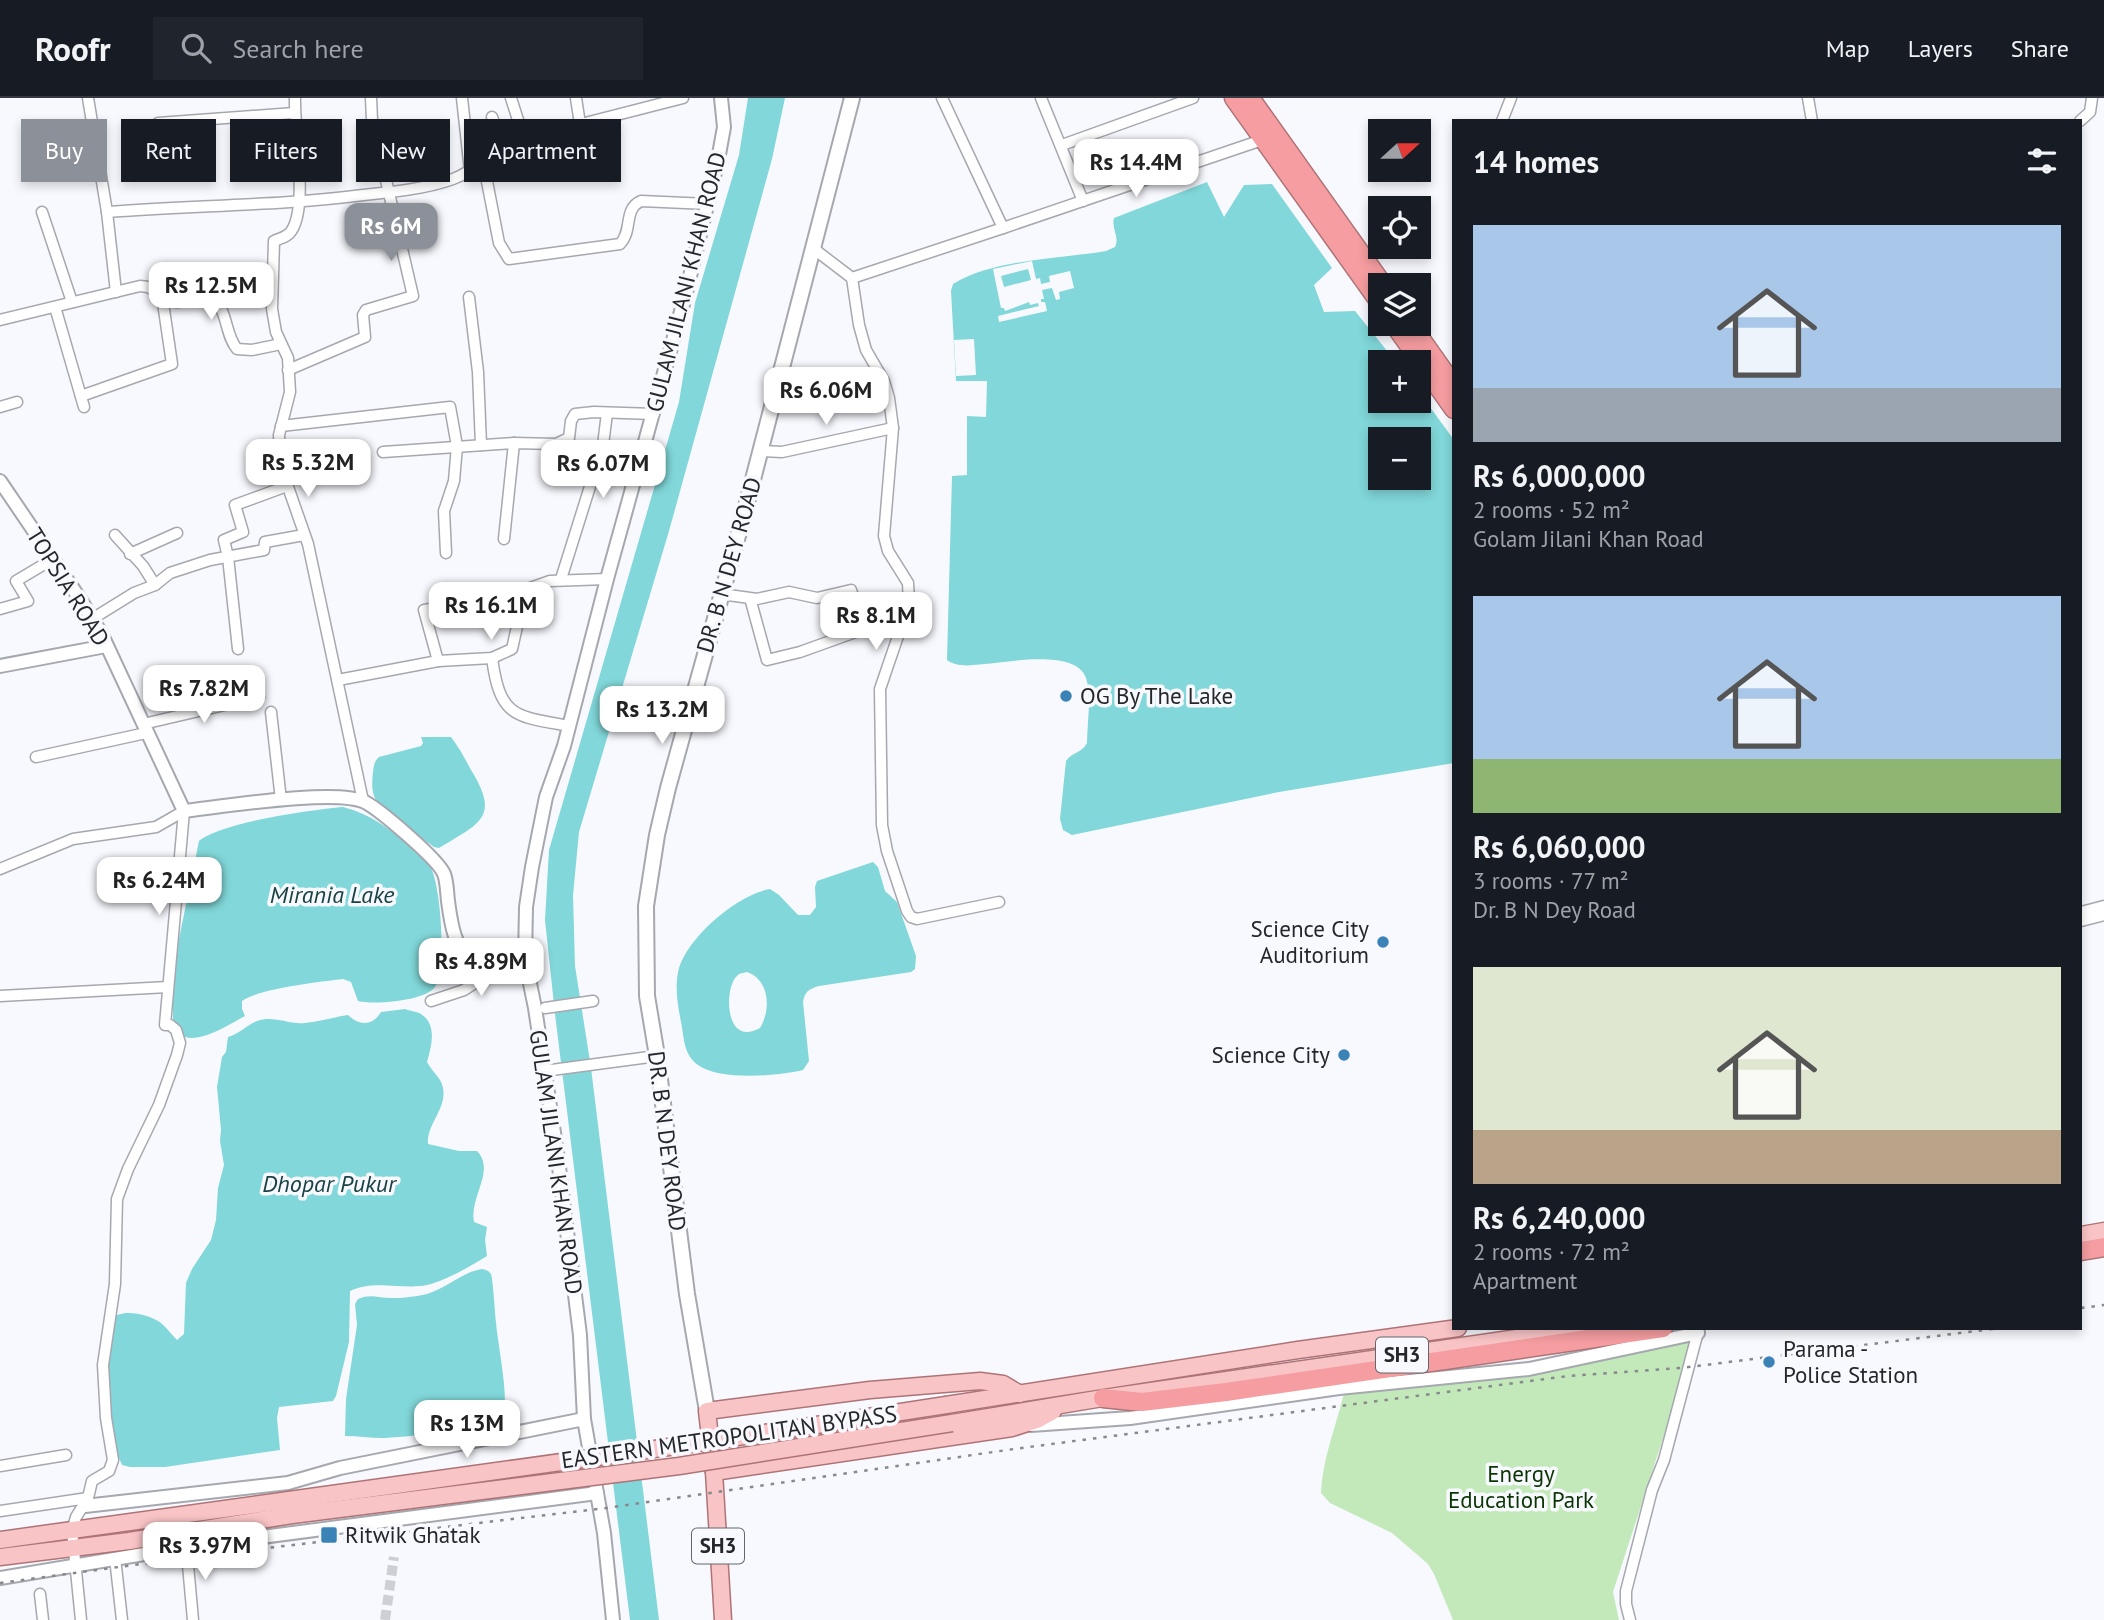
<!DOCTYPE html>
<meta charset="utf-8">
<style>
body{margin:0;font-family:"PT Sans",sans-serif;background:#20242c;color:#f1f3f6;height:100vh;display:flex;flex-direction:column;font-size:26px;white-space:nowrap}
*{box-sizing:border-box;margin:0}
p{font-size:23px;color:#9ea1a6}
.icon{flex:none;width:38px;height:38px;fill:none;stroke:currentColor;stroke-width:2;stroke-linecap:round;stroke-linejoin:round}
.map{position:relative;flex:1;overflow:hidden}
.details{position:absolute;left:1452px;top:21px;width:630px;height:1211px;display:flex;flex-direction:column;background:#171b24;border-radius:0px;box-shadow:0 4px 10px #0003}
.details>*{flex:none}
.banner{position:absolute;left:21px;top:21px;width:665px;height:63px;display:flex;gap:14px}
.needle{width:46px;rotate:69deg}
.controls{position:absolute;left:1368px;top:21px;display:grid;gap:14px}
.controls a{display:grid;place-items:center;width:63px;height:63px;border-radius:0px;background:#171b24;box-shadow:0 4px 10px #0003;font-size:35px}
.price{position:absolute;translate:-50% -60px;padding:0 16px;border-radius:14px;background:#fff;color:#222;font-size:23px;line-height:46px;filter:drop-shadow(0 2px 4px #0008)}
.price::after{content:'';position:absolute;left:50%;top:42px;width:21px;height:16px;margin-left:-10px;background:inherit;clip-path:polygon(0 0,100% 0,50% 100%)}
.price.current{background:#8c9099;color:#fff}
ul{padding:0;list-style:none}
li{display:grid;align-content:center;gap:14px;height:371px;padding:0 21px}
li span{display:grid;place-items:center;height:217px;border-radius:0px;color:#555}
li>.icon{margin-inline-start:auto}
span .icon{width:126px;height:126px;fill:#fffc;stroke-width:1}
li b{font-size:30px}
h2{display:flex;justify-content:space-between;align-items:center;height:84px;padding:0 21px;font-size:30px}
.chip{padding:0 24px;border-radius:0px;background:#171b24;box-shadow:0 4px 10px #0003;font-size:24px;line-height:63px}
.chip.current{background:#8c9099;color:#fff}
header{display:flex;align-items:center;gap:42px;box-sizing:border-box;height:98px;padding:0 35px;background:#171b24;border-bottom:2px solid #363941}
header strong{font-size:33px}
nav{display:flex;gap:38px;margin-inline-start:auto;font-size:24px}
.search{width:490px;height:63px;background:#20242c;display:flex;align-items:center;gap:18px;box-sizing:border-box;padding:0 24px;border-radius:0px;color:#9ea1a6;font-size:26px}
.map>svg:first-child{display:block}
.green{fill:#c3e9bb}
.water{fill:#81d7d9;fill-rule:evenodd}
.pier{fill:#f8f9fe;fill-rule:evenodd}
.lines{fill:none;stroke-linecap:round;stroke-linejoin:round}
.minor-tunnel{stroke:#cecfd4;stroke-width:10;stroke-dasharray:10 5;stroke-linecap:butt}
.minor-casing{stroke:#a6a8af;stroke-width:13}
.tertiary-casing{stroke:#a6a8af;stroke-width:16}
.secondary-casing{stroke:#a6a8af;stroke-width:18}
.primary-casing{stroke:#ad7477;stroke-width:19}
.motorway-casing{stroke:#ad7477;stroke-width:21}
.minor{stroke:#fff;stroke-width:10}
.tertiary{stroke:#fff;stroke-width:12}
.secondary{stroke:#fff;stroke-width:14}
.primary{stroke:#f9c4c6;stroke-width:16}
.motorway{stroke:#f59da0;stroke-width:18}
.rail{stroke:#88898d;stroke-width:2.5;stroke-dasharray:3.5 7;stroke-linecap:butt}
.primary-bridge-casing{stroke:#ad7477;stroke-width:19;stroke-linecap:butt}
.primary-bridge{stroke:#f9c4c6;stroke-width:16}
.poi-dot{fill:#3b83b7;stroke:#f8f9fe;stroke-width:2.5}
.labels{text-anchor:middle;stroke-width:7;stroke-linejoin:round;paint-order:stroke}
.shield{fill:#f8f9fe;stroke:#65666a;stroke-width:2}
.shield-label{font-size:21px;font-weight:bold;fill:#26272a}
.street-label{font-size:23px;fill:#26272a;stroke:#f8f9fe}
.poi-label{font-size:23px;fill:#26272a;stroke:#f8f9fe;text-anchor:start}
.park-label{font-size:23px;fill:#0a3401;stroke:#f8f9fe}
.water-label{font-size:24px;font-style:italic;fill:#194243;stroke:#f8f9fe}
</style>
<header>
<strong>Roofr</strong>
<div class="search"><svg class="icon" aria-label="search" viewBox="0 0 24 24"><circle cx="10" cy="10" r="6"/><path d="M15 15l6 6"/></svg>Search here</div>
<nav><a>Map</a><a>Layers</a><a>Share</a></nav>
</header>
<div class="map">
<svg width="2104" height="1522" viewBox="0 0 2104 1522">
<rect width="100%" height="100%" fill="#f8f9fe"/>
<path class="green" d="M1688,1241L1694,1245L1613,1494L1619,1522H1453L1434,1476L1428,1466L1392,1435L1330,1405L1321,1395C1323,1358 1337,1326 1345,1291L1412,1283Z"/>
<g class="water">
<path d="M748,0H785L772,61L669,433L579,734L573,797L575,868L591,970L659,1522H630L555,916L545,822L549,752L679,304L695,205L739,57Z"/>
<path d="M1207,84L1224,119L1244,87L1272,86L1332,170L1314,187L1324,214L1355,213L1396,264H1381V303H1419V294L1454,342V665L1279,694L1072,737L1063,732L1060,721L1066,663C1072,654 1082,655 1087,645C1087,625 1092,599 1086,580C1076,551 1009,564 984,566C972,567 958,570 947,562L952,378L967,377V283H956L951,193L953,186C994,161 1059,161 1106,153L1115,149C1120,139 1111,130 1114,120ZM1381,341H1419V380H1381Z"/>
<path d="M421,639H451C459,649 465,661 471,672C501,720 479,725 439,750L434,749C417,736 388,719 376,702C371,694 372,683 373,674C374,667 374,664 379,659L421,648L423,645Z"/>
<path d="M343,709C371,716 390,731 411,750C418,756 425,759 430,768C441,786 447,872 435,889C425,903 375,907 358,903L351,884L343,881C319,884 261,890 242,903V911L245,918C226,928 180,959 173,923V870L199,743C222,724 311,712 343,709Z"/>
<path d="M873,764L878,769L885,793L897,804L916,858L915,871L911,874L819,888C809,891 805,893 803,904L809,963L803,972C778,978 720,983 698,967C685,958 684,943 682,929C678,909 674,889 679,870C689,838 737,797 770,791L779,797L798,817H810L816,809L815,789L817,783ZM747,874C770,882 771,912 760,930C724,950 724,889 737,878C739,875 743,875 747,874Z"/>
<path d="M405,911C410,913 416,913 421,916C438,927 431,949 427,964C430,970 436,976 440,982C453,1006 426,1024 428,1046L459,1053H477C496,1073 469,1099 474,1124L487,1129L485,1142L487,1158C471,1168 445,1183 427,1187C403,1192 374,1181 350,1193L349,1244L336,1298L333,1303L279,1309L277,1320L280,1352L165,1369H130L122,1367L114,1348L105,1273L113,1220C124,1210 150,1217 161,1225C167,1230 171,1236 177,1242L184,1236L186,1185L192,1171L211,1142L216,1122L218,1090L224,1067L220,1043L221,1032L217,989L222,959L226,954L228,939C241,935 246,927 257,923C274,917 289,927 305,925C319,924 334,919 348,917C359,928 373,928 381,914Z"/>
<path d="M482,1171C486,1172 488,1172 491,1176C493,1181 495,1216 496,1224C497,1241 508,1295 504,1309C496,1332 406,1339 383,1340C370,1340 358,1338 345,1338L346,1301L357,1227L355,1206L358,1201C372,1195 380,1201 395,1200C405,1200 418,1198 427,1196C447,1190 462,1174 482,1171Z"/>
</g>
<g class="pier">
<path d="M1032,163L1036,181L1040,180L1041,186L1050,184L1049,178L1070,173L1074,190L1059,194L1060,201L1056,202L1052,190L1042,192L1044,201H1041V204H1045L1047,213L999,224L998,218L1039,208L1038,205L1030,207L1029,204L1005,213L1004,210H1001L993,171ZM1028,171L1031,182L1004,189L1001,178Z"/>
<path d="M974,241L976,277L956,278L954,242Z"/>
<path d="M967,283H987L986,319L967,318Z"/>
</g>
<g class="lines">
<path class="minor-tunnel" d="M385,1522L394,1459"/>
<g class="minor-casing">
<g id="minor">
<path d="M88,0L107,114L116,194"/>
<path d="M295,0C294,33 308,106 292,132C288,139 281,140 274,143L272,211L276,234L288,260L290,294L279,337L280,366L308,446L363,703"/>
<path d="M462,0L470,73"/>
<path d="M511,0L524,41"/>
<path d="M576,0L580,26"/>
<path d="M1041,0L1083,103"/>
<path d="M1808,0L1812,23"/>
<path d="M492,19L502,48"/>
<path d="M1502,23L1511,0"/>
<path d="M2080,23L2090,14L2092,0"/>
<path d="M158,25L294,15"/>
<path d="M1062,47L1193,0"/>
<path d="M483,63L499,145L509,161L620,146C633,133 623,111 641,103L708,106"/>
<path d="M42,114L72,204"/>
<path d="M107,114C193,107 278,108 363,97C393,94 425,91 453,81C476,73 490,53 511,44L683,0"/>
<path d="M1003,130L1259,43"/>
<path d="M814,151L852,180L1003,130L942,0"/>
<path d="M852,180L859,227L866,252L884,283L889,300L893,330L884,438L888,453L908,485L909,506L880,591L882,727L887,753L907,813L911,819L917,821L999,804"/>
<path d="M469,199L478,274L481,347"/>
<path d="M55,209L84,309"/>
<path d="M0,222L140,188L148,189L176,204L214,201C228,214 225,237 237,251L252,252L281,246"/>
<path d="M288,272L365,239L363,217L366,212L413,198L372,22L371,0"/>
<path d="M81,298L172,266L162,198"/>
<path d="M0,309L17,304"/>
<path d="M281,328L450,309L457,348L454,383L444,413L446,455"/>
<path d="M761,353L782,354L893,330"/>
<path d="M383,354L514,345L556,346L569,340L571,323L575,316L594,314L654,316"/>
<path d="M115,437L143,468L155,487"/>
<path d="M504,441L514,345"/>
<path d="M130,456L177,435"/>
<path d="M561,481L603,347L607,315"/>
<path d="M721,496L757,501L789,494L817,500L851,492L864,531L800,554L767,562L750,500"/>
<path d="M0,511L28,503L16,483L53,461"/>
<path d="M92,521L134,495L155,487L170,475L210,462L264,452L265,444L304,437"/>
<path d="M238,551L228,459L224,442L243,434L235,407L287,388"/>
<path d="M492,560C500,620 515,618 569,628"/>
<path d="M438,563L492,560L512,551L518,524L516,495"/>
<path d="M338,582L438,563L424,512L502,500L550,483L607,481"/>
<path d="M271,614L281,702"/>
<path d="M143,626L259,599"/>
<path d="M36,659L146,635"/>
<path d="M0,771L73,741L156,729L184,713"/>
<path d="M2081,814L2104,808"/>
<path d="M2081,823L2104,817"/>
<path d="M0,898L168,889"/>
<path d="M431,903L464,892L512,861"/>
<path d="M545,910L593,903"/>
<path d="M544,973L657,958"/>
<path d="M0,1368L66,1357"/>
<path d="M0,1413L88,1400"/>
<path d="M186,1445L193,1522"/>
<path d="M115,1460L122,1522"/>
<path d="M40,1496L43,1522"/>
<path d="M81,1522L72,1433L76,1419L88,1400L92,1383L109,1373L113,1362L106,1320L103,1267L115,1186L117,1101L128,1071L159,1007L177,957L180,945L176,932L170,927H165L184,713"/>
<path d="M1630,1522L1626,1506V1493L1652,1392L1664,1362L1699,1230"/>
</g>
</g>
<g class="tertiary-casing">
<g id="tertiary">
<path d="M0,383L80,501L102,537L184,713C220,709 336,690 365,704C380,712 438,761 444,776C447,783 447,795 448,803C456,865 466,863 525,861"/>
<path d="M0,568L106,548"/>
<path d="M1031,1327L1130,1320L1339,1290L1529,1271L1698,1235"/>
<path d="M85,1408L288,1385L340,1370L584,1321"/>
<path d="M0,1480L186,1449L597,1395"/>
<path d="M613,1522L604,1435L584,1321L580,1237L558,1061L535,910L525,861L526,809L532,769L546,699L564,648L607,481L685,199L718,62L724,29L721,0"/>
</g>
</g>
<g class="secondary-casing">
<path id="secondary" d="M707,1313L687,1196L657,958L647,898L646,808L657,737L668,690L744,416L852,0"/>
</g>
<g class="primary-casing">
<g id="primary">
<path d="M2081,1137L2104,1133"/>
<path d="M946,1307L1298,1252L1458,1230"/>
<path d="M952,1325L1103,1300L1585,1230"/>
<path d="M714,1374L1012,1330L1037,1322L1053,1313"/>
<path d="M0,1442L289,1402"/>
<path d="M0,1459L129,1443L292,1417"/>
<path d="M723,1522L714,1374L707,1313L870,1292L980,1283L1003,1286L1020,1296"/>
</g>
</g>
<g class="motorway-casing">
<g id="motorway">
<path d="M1234,0L1381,206"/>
<path d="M1250,0L1383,187"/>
<path d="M1394,226L1454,311"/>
<path d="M1410,226L1454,288"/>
<path d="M2081,1153L2104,1149"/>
<path d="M1103,1300L1142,1304L1226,1294L1663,1230"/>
</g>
</g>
<use href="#minor" class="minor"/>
<use href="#tertiary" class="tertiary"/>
<use href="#secondary" class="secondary"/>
<use href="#primary" class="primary"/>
<use href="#motorway" class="motorway"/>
<g class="rail">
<path d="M2081,1210L2104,1207"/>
<path d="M0,1485L208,1457L606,1410L1014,1351L1568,1278L1681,1270L2000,1230"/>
</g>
<g class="primary-bridge-casing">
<g id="primary-bridge">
<path d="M289,1402L712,1343L946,1307"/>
<path d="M292,1417L679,1368L952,1325"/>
</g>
</g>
<use href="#primary-bridge" class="primary-bridge"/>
</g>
<g class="poi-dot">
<circle cx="1066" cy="598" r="7"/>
<circle cx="1383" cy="844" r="7"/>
<circle cx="1344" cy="957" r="7"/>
<circle cx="1769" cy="1264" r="7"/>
<rect x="320" y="1428" width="18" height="18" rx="3.5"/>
</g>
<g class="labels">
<g class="shield">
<rect x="1376" y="1239.5" width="52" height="35" rx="5"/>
<rect x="692" y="1430.5" width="52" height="35" rx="5"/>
</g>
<g class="shield-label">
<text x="1402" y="1264">SH3</text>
<text x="718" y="1455">SH3</text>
</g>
<g class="street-label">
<text transform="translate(686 184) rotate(-76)" y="8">GULAM JILANI KHAN ROAD</text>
<text transform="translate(729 467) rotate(-74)" y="8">DR. B N DEY ROAD</text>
<text transform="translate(68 489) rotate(58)" y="8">TOPSIA ROAD</text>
<text transform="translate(667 1043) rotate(83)" y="8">DR. B N DEY ROAD</text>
<text transform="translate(556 1064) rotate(82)" y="8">GULAM JILANI KHAN ROAD</text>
<text transform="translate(729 1339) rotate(-8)" y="8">EASTERN METROPOLITAN BYPASS</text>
</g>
<g class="poi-label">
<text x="1080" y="606">OG By The Lake</text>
<text x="1369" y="839" text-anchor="end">Science City<tspan x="1369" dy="26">Auditorium</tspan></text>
<text x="1330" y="965" text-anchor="end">Science City</text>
<text x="1783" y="1259">Parama -<tspan x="1783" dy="26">Police Station</tspan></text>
<text x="345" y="1445">Ritwik Ghatak</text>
</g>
<g class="park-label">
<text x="1521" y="1384">Energy<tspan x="1521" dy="26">Education Park</tspan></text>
</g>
<g class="water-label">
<text x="332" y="805">Mirania Lake</text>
<text x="329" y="1094">Dhopar Pukur</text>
</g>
</g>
</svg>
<div class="controls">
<a><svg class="needle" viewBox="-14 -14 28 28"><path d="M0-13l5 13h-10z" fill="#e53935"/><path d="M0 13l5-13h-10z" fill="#9ea1a6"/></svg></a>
<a><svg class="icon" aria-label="locate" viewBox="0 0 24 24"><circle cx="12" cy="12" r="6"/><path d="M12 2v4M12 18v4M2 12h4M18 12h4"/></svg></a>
<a><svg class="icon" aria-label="layers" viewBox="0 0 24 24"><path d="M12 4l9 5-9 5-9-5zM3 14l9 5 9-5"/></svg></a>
<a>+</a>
<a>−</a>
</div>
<b class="price" style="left:1136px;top:101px">Rs 14.4M</b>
<b class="price current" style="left:391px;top:165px">Rs 6M</b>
<b class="price" style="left:211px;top:224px">Rs 12.5M</b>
<b class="price" style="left:826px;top:329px">Rs 6.06M</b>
<b class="price" style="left:308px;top:401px">Rs 5.32M</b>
<b class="price" style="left:603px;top:402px">Rs 6.07M</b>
<b class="price" style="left:491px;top:544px">Rs 16.1M</b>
<b class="price" style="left:876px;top:554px">Rs 8.1M</b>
<b class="price" style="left:204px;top:627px">Rs 7.82M</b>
<b class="price" style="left:662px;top:648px">Rs 13.2M</b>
<b class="price" style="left:159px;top:819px">Rs 6.24M</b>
<b class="price" style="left:481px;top:900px">Rs 4.89M</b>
<b class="price" style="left:467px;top:1362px">Rs 13M</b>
<b class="price" style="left:205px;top:1484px">Rs 3.97M</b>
<div class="banner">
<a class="chip current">Buy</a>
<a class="chip">Rent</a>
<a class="chip">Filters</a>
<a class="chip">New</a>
<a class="chip">Apartment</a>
</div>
<section class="details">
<h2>14 homes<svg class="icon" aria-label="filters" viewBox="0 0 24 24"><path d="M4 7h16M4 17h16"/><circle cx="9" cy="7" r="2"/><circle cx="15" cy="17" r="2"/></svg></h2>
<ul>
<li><span style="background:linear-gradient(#a9c7e8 75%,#9aa5b1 0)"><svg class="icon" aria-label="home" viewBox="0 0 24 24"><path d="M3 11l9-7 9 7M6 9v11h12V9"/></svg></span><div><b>Rs 6,000,000</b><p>2 rooms · 52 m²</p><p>Golam Jilani Khan Road</p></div></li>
<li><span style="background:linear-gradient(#a9c7e8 75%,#8fb573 0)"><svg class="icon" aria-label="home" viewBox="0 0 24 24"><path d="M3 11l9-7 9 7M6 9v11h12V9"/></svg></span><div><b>Rs 6,060,000</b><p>3 rooms · 77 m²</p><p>Dr. B N Dey Road</p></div></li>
<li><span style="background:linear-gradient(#dfe7d0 75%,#b9a48a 0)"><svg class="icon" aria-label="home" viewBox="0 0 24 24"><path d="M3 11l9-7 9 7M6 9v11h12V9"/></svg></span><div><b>Rs 6,240,000</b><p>2 rooms · 72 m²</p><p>Apartment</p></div></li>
</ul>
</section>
</div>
